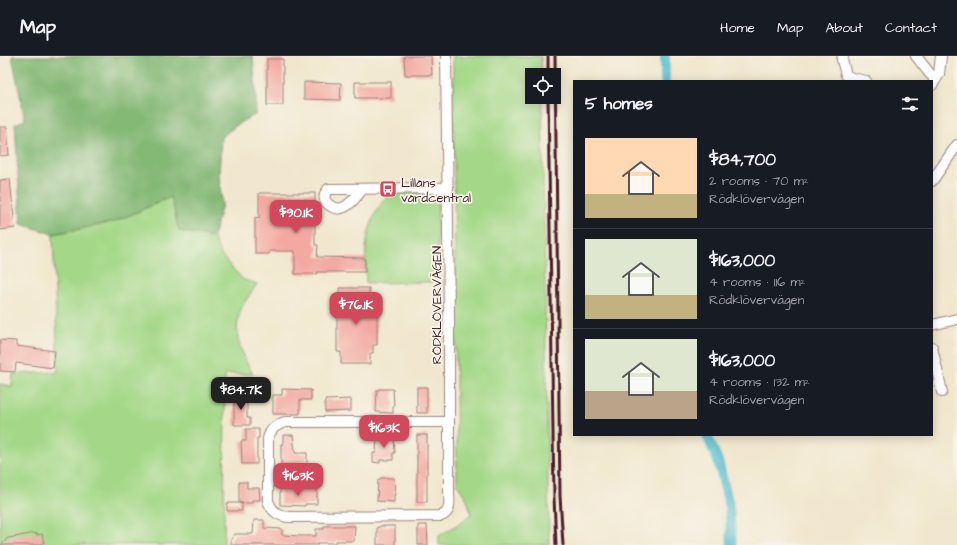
<!DOCTYPE html>
<meta charset="utf-8">
<style>
body{margin:0;font-family:"Architects Daughter",sans-serif;background:#20242c;color:#f1f3f6;height:100vh;display:flex;flex-direction:column;font-size:15px;white-space:nowrap}
*{box-sizing:border-box;margin:0}
p{font-size:13px;color:#9ea1a6}
.icon{flex:none;width:22px;height:22px;fill:none;stroke:currentColor;stroke-width:2;stroke-linecap:round;stroke-linejoin:round}
.map{position:relative;flex:1;overflow:hidden}
.sheet{position:absolute;left:573px;top:24px;width:360px;height:356px;display:flex;flex-direction:column;background:#171b24;border-radius:0px;box-shadow:0 2px 10px #0003}
.sheet>*{flex:none}
.controls{position:absolute;left:525px;top:12px;display:grid;gap:8px}
.controls a{display:grid;place-items:center;width:36px;height:36px;border-radius:0px;background:#171b24;box-shadow:0 2px 10px #0003;font-size:20px}
.price{position:absolute;translate:-50% -34px;padding:0 9px;border-radius:8px;background:#d1495b;color:#fff;font-size:13px;line-height:26px;filter:drop-shadow(0 1px 2px #0008)}
.price::after{content:'';position:absolute;left:50%;top:24px;width:12px;height:9px;margin-left:-6px;background:inherit;clip-path:polygon(0 0,100% 0,50% 100%)}
.price.current{background:#222;color:#fff}
ul{padding:0;list-style:none}
li{display:flex;align-items:center;gap:12px;height:100px;padding:0 12px}
li+li{border-top:1px solid #363941}
li span{display:grid;place-items:center;flex:none;width:112px;height:80px;border-radius:0px;color:#555}
li>.icon{margin-inline-start:auto}
span .icon{width:48px;height:48px;fill:#fffc;stroke-width:1}
li b{font-size:17px}
h2{display:flex;justify-content:space-between;align-items:center;height:48px;padding:0 12px;font-size:17px}
header{display:flex;align-items:center;gap:24px;box-sizing:border-box;height:56px;padding:0 20px;background:#171b24;border-bottom:1px solid #363941}
header strong{font-size:19px}
nav{display:flex;gap:22px;margin-inline-start:auto;font-size:14px}
.map>svg:first-child{display:block}
.green{fill:#a4d888;stroke:#777c5a}
.forest{fill:#83b874;stroke:#666c50}
.lines{fill:none;stroke-linecap:round;stroke-linejoin:round}
.canal{stroke:#51bace;stroke-width:10}
.building{fill:#f3a9a1}
.street-casing{stroke:#9e837c;stroke-width:12}
.street{stroke:#fff;stroke-width:10}
.rail{stroke:#4a1f2b;stroke-width:3}
.labels{text-anchor:middle;stroke-width:3.5;stroke-linejoin:round;paint-order:stroke}
.poi-label{font-size:13px;fill:#4a1f2b;stroke:#f7f3e8;text-anchor:start}
.street-label{font-size:13px;fill:#4a1f2b;stroke:#f7f3e8}
</style>
<header>
<strong>Map</strong>
<nav><a>Home</a><a>Map</a><a>About</a><a>Contact</a></nav>
</header>
<div class="map">
<svg width="957" height="489" viewBox="0 0 957 489">
<rect width="100%" height="100%" fill="#f7f3e8"/>
<filter id="ink" filterUnits="userSpaceOnUse"><feTurbulence type="fractalNoise" baseFrequency=".025" numOctaves="2"/><feDisplacementMap in="SourceGraphic" scale="8" xChannelSelector="R" yChannelSelector="G"/><feConvolveMatrix kernelMatrix="1 2 1 2 8 2 1 2 1" color-interpolation-filters="sRGB"/></filter>
<filter id="wash" filterUnits="userSpaceOnUse"><feTurbulence type="fractalNoise" baseFrequency=".012" numOctaves="4" result="noise"/><feDisplacementMap in="SourceGraphic" scale="16" xChannelSelector="R" yChannelSelector="G"/><feGaussianBlur stdDeviation="0.9" result="paint"/><feColorMatrix in="noise" values="0 0 0 0 0 0 0 0 0 0 0 0 0 0 0 0 0 1.4 0 .05"/><feComposite in="paint" operator="in"/></filter>
<g filter="url(#wash)">
<rect width="100%" height="100%" fill="#f1e7ce"/>
<g class="green">
<path d="M453,0H541L542,19H532V41H542L549,489H439V480C451,472 462,468 471,458L467,443L457,428Z"/>
<path d="M438,137L437,226L366,227C366,216 365,204 366,193C367,176 376,147 391,139C397,136 429,137 438,137Z"/>
<path d="M171,141L179,175L213,181L221,199L231,211L244,224L257,228C252,236 246,243 242,251C231,276 241,297 253,318H225L224,489H0V328L12,330L13,318L58,316L53,178L114,166Z"/>
</g>
<path class="forest" d="M12,0H253L256,39V58L241,66L221,81L219,121L222,149L213,181L179,175L171,141L114,166L53,178L21,168L15,68L25,64Z"/>
<g class="lines">
<g class="canal">
<path d="M665,0V25"/>
<path d="M707,379L718,405L729,449L732,489"/>
</g>
</g>
<g id="blocks">
<g class="building">
<path d="M404,0H431L432,19H405Z"/>
<rect x="267" y="3" width="16" height="46"/>
<path d="M304,26L341,27L340,44L304,43Z"/>
<rect x="355" y="26" width="36" height="16"/>
<path d="M0,71H7L9,99L0,100Z"/>
<path d="M10,123L15,172L0,174V124Z"/>
<path d="M259,137H315V189H318L317,201L365,202V216H317V218H295V195H269V198H255V161L259,162Z"/>
<path d="M340,232H369V244H372V252H377V289H373V297H370V308H341V296H337V244H340Z"/>
<path d="M0,284L16,285V290L55,295L53,312L16,307L15,316L0,315Z"/>
<rect x="417" y="331" width="10" height="26"/>
<path d="M282,333L311,334V344H300V358H273V339H282Z"/>
<path d="M379,333H393L394,350H393V357L376,356L377,334H379Z"/>
<path d="M234,340L247,341V362H250V369H234Z"/>
<path d="M351,343V355L325,356V344Z"/>
<path d="M246,373H259V382H257V408H242L241,385H246Z"/>
<path d="M283,379H293L295,397H307V409H281V388H283Z"/>
<rect x="417" y="379" width="10" height="67"/>
<path d="M380,380L394,381L395,397H393V404H380V407L373,406V397H376L377,381L380,382Z"/>
<path d="M380,422H394L395,439H394V446L377,445L378,424H380Z"/>
<path d="M239,426H247V432H259L260,444H252V447H239H242V455H227V447H239Z"/>
<path d="M280,433H317V448H305V450L280,449Z"/>
<path d="M254,464H264V472L282,473V479L301,480H316V473H324V470H355L354,485H336V487H318V489H231V483L235,478H253Z"/>
<path d="M418,469H427L428,489H418Z"/>
<path d="M380,470H395V489H377V471H380Z"/>
<path d="M36,477V479L42,478L44,487L38,489H1L8,482Z"/>
</g>
</g>
</g>
<g filter="url(#ink)">
<use href="#blocks" fill-opacity="0" stroke="#9e837c" stroke-width="1"/>
<g class="lines">
<g class="street-casing">
<g id="street">
<path d="M446,0L449,258V435C449,445 452,456 441,460L288,461C277,459 272,455 268,445V383C270,373 276,369 285,366H449"/>
<path d="M843,0L842,4L846,19L852,22L866,25"/>
<path d="M916,0L930,18L936,23"/>
<path d="M932,29L939,18L941,0"/>
<path d="M932,125L957,89"/>
<path d="M363,133C357,139 350,150 342,152C334,154 322,147 325,138C325,138 328,134 328,133L448,132"/>
<path d="M932,269L957,263"/>
<path d="M932,291L942,336"/>
</g>
</g>
<use href="#street" class="street"/>
<g class="rail">
<path d="M548,0V19"/>
<path d="M555,0L560,440L563,489"/>
<path d="M548,41L554,441L556,489"/>
</g>
</g>
</g>
<defs>
<g id="bus-square" transform="scale(0.9)"><rect x="-9" y="-9" width="18" height="18" rx="4" fill="#d1495b" stroke="#f7f3e8"/><path d="M-5-6H5V4H4V6H2V4H-2V6H-4V4H-5ZM-3.5-4V0h7V-4ZM-3.5 1.2v1.5H-2V1.2ZM2 1.2v1.5H3.5V1.2Z" fill="#fff"/></g>
</defs>
<g fill-rule="evenodd">
<use href="#bus-square" x="388" y="133"/>
</g>
<g class="labels">
<g class="poi-label">
<text x="401" y="131">Lillåns<tspan x="401" dy="15">vårdcentral</tspan></text>
</g>
<g class="street-label">
<text transform="translate(436 249) rotate(-90)" y="5">RÖDKLÖVERVÄGEN</text>
</g>
</g>
</svg>
<div class="controls">
<a><svg class="icon" aria-label="locate" viewBox="0 0 24 24"><circle cx="12" cy="12" r="6"/><path d="M12 2v4M12 18v4M2 12h4M18 12h4"/></svg></a>
</div>
<b class="price" style="left:296px;top:178px">$90.1K</b>
<b class="price" style="left:356px;top:270px">$76.1K</b>
<b class="price current" style="left:241px;top:355px">$84.7K</b>
<b class="price" style="left:384px;top:393px">$163K</b>
<b class="price" style="left:298px;top:441px">$163K</b>
<section class="sheet">
<h2>5 homes<svg class="icon" aria-label="filters" viewBox="0 0 24 24"><path d="M4 7h16M4 17h16"/><circle cx="9" cy="7" r="2"/><circle cx="15" cy="17" r="2"/></svg></h2>
<ul>
<li><span style="background:linear-gradient(#ffd9b3 70%,#c2b280 0)"><svg class="icon" aria-label="home" viewBox="0 0 24 24"><path d="M3 11l9-7 9 7M6 9v11h12V9"/></svg></span><div><b>$84,700</b><p>2 rooms · 70 m²</p><p>Rödklövervägen</p></div></li>
<li><span style="background:linear-gradient(#dfe7d0 70%,#c2b280 0)"><svg class="icon" aria-label="home" viewBox="0 0 24 24"><path d="M3 11l9-7 9 7M6 9v11h12V9"/></svg></span><div><b>$163,000</b><p>4 rooms · 116 m²</p><p>Rödklövervägen</p></div></li>
<li><span style="background:linear-gradient(#dfe7d0 65%,#b9a48a 0)"><svg class="icon" aria-label="home" viewBox="0 0 24 24"><path d="M3 11l9-7 9 7M6 9v11h12V9"/></svg></span><div><b>$163,000</b><p>4 rooms · 132 m²</p><p>Rödklövervägen</p></div></li>
</ul>
</section>
</div>
